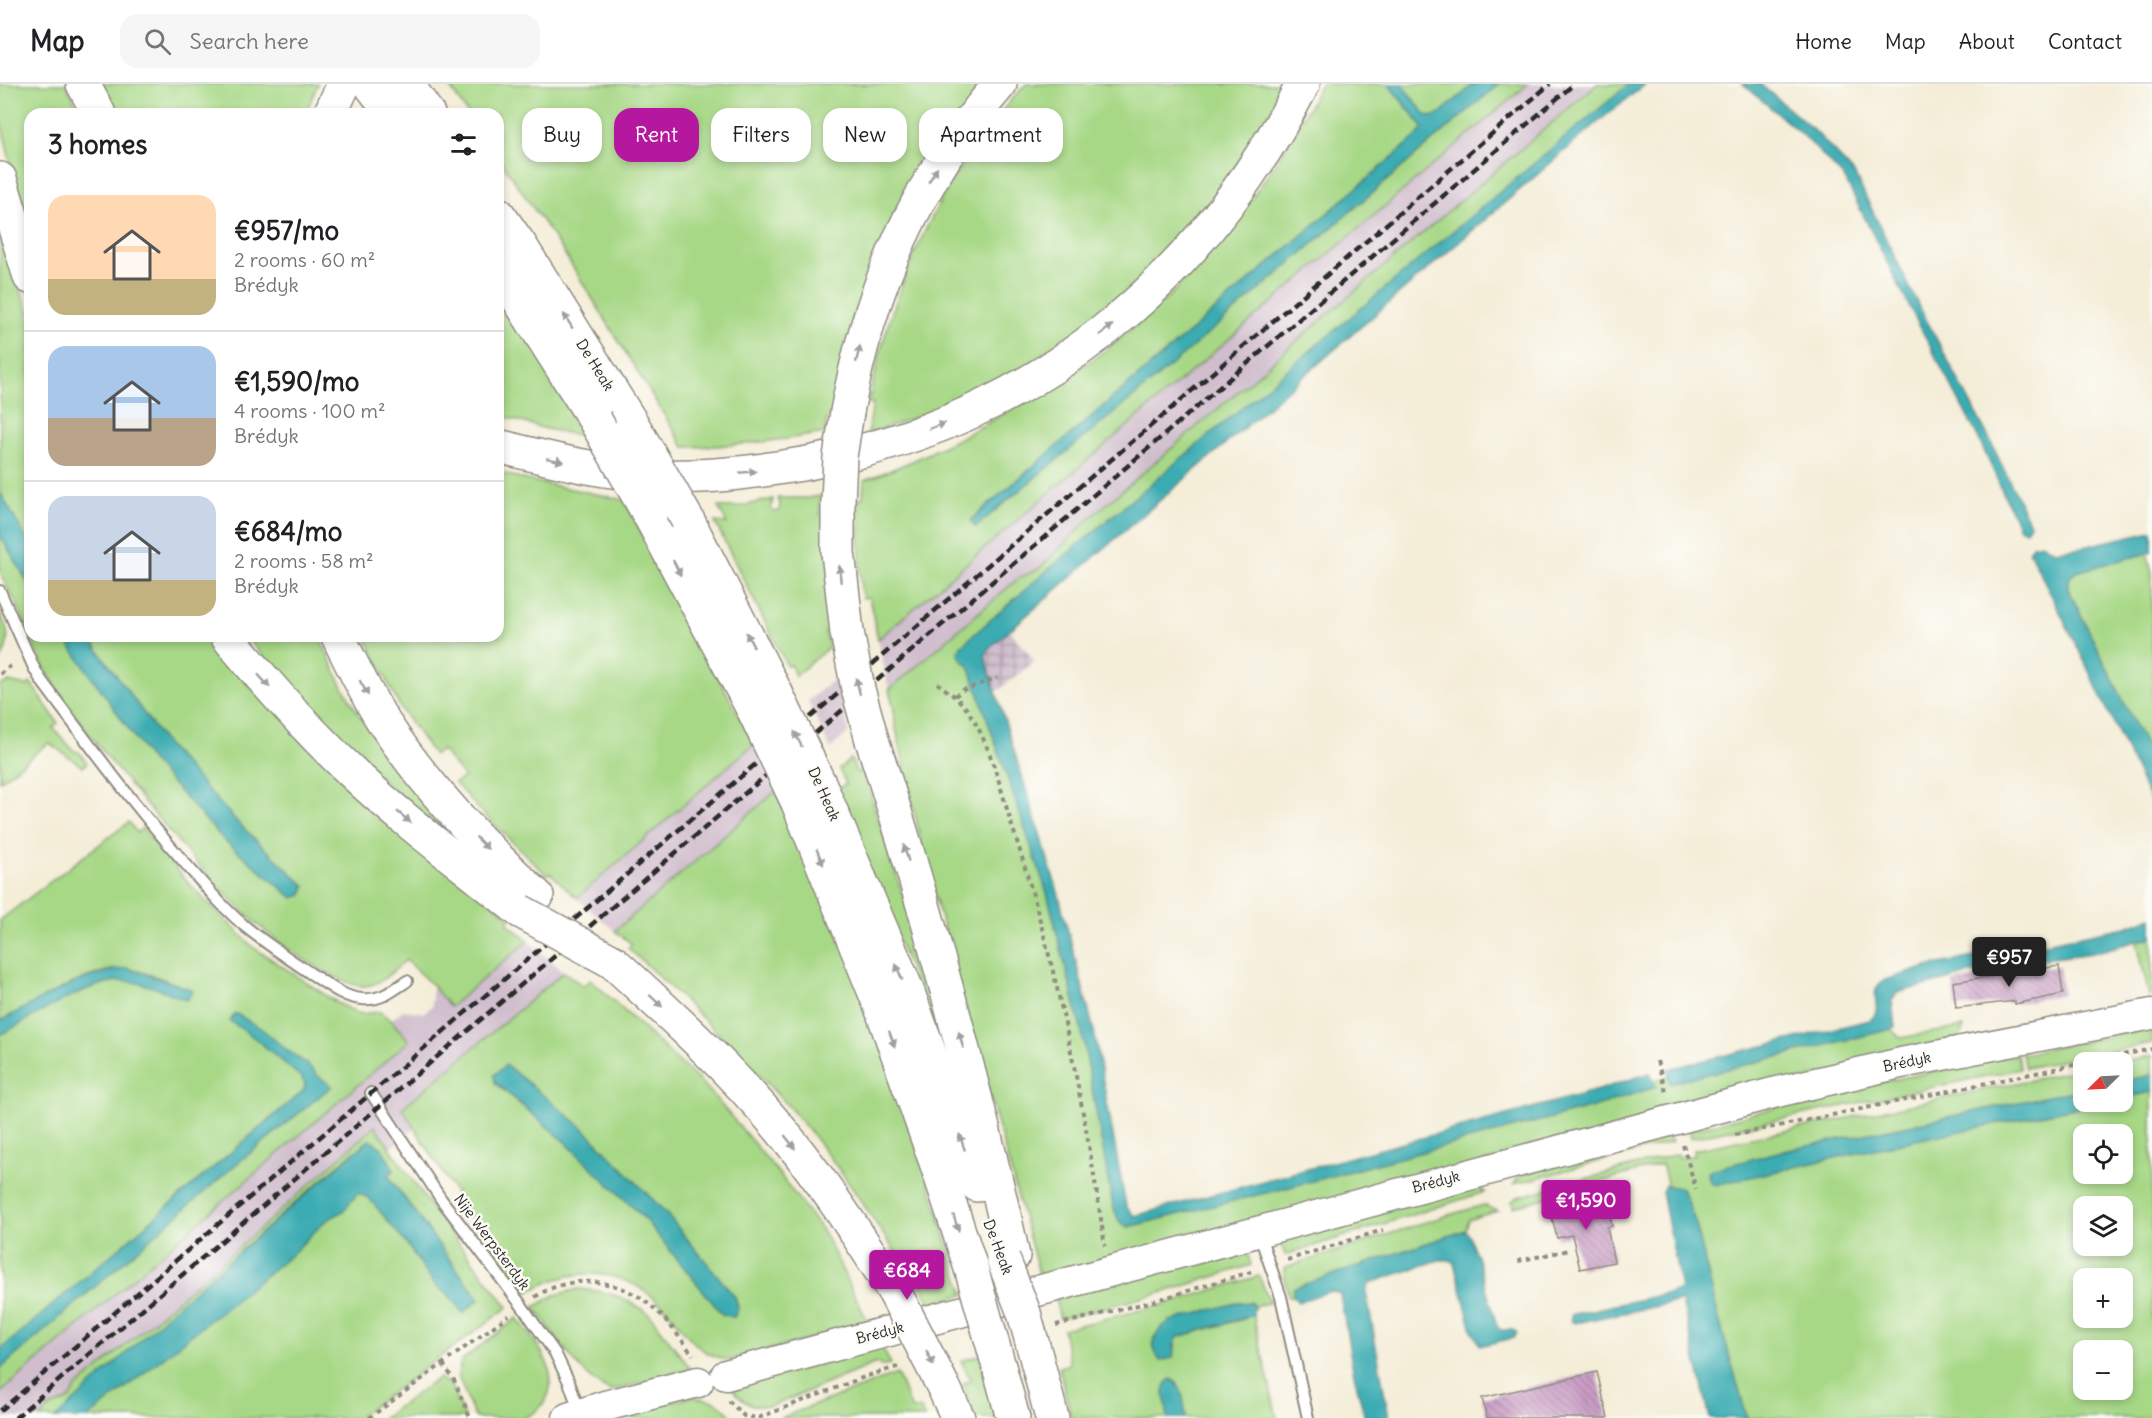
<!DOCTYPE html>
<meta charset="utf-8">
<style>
body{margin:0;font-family:Delius,sans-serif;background:#f6f6f6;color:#202124;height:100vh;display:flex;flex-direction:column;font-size:22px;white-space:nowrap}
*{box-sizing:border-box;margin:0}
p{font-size:20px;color:#757577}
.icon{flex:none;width:33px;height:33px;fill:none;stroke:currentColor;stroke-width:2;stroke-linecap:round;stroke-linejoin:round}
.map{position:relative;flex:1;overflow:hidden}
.panel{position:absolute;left:24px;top:24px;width:480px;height:534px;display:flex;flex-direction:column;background:#fff;border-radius:18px;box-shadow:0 3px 9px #0003}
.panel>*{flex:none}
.hud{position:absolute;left:522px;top:24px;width:570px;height:54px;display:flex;gap:12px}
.needle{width:39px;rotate:246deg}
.tools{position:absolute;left:2073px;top:968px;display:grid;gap:12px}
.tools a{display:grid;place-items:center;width:60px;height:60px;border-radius:12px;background:#fff;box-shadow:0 3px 9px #0003;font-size:30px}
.price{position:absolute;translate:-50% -51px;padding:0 14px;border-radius:6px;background:#b5179e;color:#fff;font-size:20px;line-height:39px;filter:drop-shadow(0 2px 3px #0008)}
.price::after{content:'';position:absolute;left:50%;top:36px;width:18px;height:14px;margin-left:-9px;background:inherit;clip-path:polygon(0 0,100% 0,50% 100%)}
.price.on{background:#222;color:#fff}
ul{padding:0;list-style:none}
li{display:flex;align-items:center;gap:18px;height:150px;padding:0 24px}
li+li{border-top:2px solid #e0e0e0}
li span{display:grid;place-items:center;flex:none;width:168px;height:120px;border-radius:18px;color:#555}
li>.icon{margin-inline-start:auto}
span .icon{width:72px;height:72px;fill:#fffc;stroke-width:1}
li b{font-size:26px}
h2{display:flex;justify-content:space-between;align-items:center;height:72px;padding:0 24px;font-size:26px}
.pill{padding:0 21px;border-radius:18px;background:#fff;box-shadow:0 3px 9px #0003;font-size:21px;line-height:54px}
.pill.on{background:#b5179e;color:#fff}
header{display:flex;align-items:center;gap:36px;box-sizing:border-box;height:84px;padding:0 30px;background:#fff;border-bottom:2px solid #e0e0e0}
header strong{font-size:28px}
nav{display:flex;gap:33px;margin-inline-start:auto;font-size:21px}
.search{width:420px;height:54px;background:#f6f6f6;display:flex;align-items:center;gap:15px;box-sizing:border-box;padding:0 21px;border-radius:18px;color:#757577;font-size:22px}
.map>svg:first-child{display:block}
.industrial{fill:url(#industrial-grid)}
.railway{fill:#d0bdcd}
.green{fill:#a7d886;stroke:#698258;stroke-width:1.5;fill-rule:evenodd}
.water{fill:#3aacb2;stroke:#326c6e;stroke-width:1.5}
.building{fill:url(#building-back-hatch)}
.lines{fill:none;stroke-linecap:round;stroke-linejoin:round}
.lane-casing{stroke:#908c82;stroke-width:14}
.secondary-casing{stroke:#908c82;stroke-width:33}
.highway-casing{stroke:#908c82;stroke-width:36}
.path{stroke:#908c82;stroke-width:4;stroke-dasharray:4.5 4.5;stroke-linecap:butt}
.lane{stroke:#fff;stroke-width:10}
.secondary{stroke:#fff;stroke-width:30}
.highway{stroke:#fff;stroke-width:33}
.rail{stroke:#2b2b2b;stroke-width:4.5;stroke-dasharray:9 4.5;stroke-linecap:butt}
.highway-bridge-casing{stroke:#908c82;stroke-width:36;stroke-linecap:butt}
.highway-bridge{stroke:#fff;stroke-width:33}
.oneway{fill:#a0a0a0}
.labels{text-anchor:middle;stroke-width:5;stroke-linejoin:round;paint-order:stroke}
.street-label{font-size:15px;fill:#2b2b2b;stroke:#fdfcf7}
</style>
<header>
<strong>Map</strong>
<div class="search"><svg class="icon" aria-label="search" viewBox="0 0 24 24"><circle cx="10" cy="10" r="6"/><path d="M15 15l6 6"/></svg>Search here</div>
<nav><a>Home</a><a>Map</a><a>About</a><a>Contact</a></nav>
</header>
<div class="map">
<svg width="2152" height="1334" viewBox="0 0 2152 1334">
<defs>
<pattern id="industrial-grid" width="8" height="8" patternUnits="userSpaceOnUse" patternTransform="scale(1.5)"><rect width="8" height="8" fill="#d0bdcd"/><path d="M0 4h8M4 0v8" fill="none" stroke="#a99aa7"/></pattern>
<pattern id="building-back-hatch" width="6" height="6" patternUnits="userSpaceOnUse" patternTransform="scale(1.5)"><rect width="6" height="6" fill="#c99cc5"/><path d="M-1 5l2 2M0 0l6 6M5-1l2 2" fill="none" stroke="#a37fa0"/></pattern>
</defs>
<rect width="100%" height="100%" fill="#fdfcf7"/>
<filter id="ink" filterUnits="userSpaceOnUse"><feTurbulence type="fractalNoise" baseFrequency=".0167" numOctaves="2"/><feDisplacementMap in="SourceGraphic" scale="12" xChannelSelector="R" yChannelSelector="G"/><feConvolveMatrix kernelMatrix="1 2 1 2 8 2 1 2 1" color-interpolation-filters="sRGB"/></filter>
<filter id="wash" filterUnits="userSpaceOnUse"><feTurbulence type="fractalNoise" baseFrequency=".008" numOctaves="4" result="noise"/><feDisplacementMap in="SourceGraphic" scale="24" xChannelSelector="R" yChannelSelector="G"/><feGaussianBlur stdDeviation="1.35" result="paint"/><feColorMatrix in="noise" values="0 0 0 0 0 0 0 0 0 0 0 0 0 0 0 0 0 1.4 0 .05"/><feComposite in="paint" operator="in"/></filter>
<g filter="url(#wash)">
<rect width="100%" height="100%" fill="#f4edd8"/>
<path class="industrial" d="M1009,546L1035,577L996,608L985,573L986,568Z"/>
<g class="railway">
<path d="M1528,0H1597L1089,435L1038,485L1019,494L889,606L878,555Z"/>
<path d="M836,593L849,648L830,665L808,617Z"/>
<path d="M754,660L776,707L615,847L577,814Z"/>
<path d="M528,857L564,888L530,917L428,1034L388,1066L270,1136L75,1305L73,1312L67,1318L53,1322L39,1334H0V1309L336,1019L373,951L403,926L424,929L432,922V901L487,891Z"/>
</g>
<g class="green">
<path d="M0,0H66L81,30H30V151L13,90L0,33Z"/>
<path d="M102,0H318L305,30H117Z"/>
<path d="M448,0H982L833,332L827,335L824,349C777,357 732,363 684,363L563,167L498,73V30H468Z"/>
<path d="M1026,0H1286L1273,24L1224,100L1165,171L1097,233L1028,281L948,322L868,350L873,319L868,320C892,202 941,88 1026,0Z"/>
<path d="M1321,0H1388L1423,44L1417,52L971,436L975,443L1154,296L1499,0H1528L878,555L869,513L863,514L861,507L858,415L863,414L864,396C912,380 956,357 1000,332C1040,310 1079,287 1115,259C1203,191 1270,98 1321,0Z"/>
<path d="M1401,0H1474L1438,31L1430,33L1425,30Z"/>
<path d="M1597,0H1629L961,562L962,576L969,582L1047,809L1082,949L1113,1122L1119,1137L1128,1143L1141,1140L1236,1115L1278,1106L1593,1023L1655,1003L1653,996L1669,992L1670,999L1891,945L1900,954L1964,943L1959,955L1040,1193L927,784L895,641L894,625L889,606L1019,494L1039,485L1089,435Z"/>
<path d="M0,146L30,233V461L0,408Z"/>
<path d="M498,204L588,353L546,345L498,331Z"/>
<path d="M498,388L527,396L624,416L754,660L577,814L550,789L547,791L485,732L455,699L464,693L442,666L434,671L401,625L365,552H498Z"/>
<path d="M820,412V431H824L834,545L825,548L829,563L795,592L791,581L787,582L715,438L727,439L718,423H737L773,415L771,425L773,428L779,427L780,421L778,414H807Z"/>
<path d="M0,451L30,502V552H63L149,674L224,756L293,814L302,811L305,802L239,740L166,660L88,552H209L250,602L511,835L507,839L528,857L450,923L432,901L406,876C394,886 380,902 364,902C354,903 343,896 334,892C264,859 212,797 162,739C121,691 79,641 46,587C34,566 27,542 17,520C12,510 3,499 0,488C0,477 0,462 0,451Z"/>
<path d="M2147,469L2152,488V675L2068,504V495L2076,488Z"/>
<path d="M0,529C10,548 10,559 0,577Z"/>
<path d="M245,552H319C328,570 335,589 345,607C375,661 413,709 456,754L454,756L414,724L318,635Z"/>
<path d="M9,598L26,602L31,599L58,639L53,644L74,667L79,668L87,679L83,683L49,659L0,697V601Z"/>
<path d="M859,674L919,862L959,1004L836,706L846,700L839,685L851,675L857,689L861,687L857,675Z"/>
<path d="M776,707L874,925L964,1211L930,1219L914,1188L909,1189C874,1136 839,1081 797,1032C744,972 687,918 628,864L632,860L615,847Z"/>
<path d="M129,738L137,749L142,744L191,802L254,864L339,920L360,930L380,928L391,936L409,957L0,1309V1285L233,1083L332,1002L318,992L307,980L235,930L230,937L256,955L302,994L305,1000L304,1006L0,1266V951C32,934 89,896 124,897C145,898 168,909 187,916L193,906C175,900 145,886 127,885C93,882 31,921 0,937V836Z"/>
<path d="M2152,853V910L2149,912L2137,858Z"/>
<path d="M564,888L583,902L591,896L707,1004L777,1087L824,1149L869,1240L728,1276C698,1271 688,1251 669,1229C629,1183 575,1179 525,1210L472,1135L402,1024ZM506,981L582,1043L665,1128L735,1213L738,1224L734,1233L722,1230L643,1133L563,1056L495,999Z"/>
<path d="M2152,944V959L2025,984L2022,970Z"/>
<path d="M2017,970L2020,985L1690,1054V1046L1830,1009Z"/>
<path d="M2152,972V991L2123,997L2122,978H2120Z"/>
<path d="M2083,985V1005L1774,1069L1709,1088L1728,1098L1906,1058L2110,1017H2122L2123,1014L2152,1008V1334H1747L1719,1235L1696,1140L1682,1105L1668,1102L1662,1080L1513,1123L1512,1117L1518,1113L1678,1070L1679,1074L1695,1071L1694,1066ZM2084,1050H2122V1089H2084ZM2084,1122H2122V1161H2084ZM2084,1194H2122V1233H2084ZM2084,1266H2122V1305H2084Z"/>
<path d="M375,1042L433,1126L508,1223L357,1334H88L291,1171L324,1138L343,1127L358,1109L369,1114L405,1158L437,1203L448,1210L463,1229L479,1216L388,1091L394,1086L381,1063L353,1068L178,1221L56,1334H39C43,1331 47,1326 51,1323C61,1317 71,1319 75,1305L270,1136Z"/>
<path d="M1668,1051L1672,1058L1514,1100L1520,1091Z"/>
<path d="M1478,1102L1485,1108L1285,1171L1280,1155Z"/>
<path d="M1484,1121L1498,1127L1469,1135L1466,1146L1294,1204L1293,1212L1289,1213L1284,1194V1184L1445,1132Z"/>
<path d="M1241,1165L1247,1168L1251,1181L1164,1208L1060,1235L1055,1215Z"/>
<path d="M1259,1192L1270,1218L1254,1223L1251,1218L1162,1243L1155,1252L1153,1262L1175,1268V1258L1178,1253L1244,1235L1253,1230L1277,1334H1186L1178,1299L1164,1309L1168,1334H1071L1059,1283L1070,1280L1063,1245L1166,1220Z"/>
<path d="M578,1205C607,1207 628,1213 650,1231L691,1285L611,1307C580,1295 555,1249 534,1223L555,1211Z"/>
<path d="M517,1234C534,1256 563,1288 545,1317C540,1325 531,1332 523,1334C509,1334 490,1334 475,1334L458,1292L461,1277Z"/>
<path d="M881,1262L891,1280L880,1282L879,1279L874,1280L775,1321C757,1325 743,1321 733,1305Z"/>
<path d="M980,1271L1004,1334H975L963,1299L971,1296L961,1277Z"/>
<path d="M897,1290L912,1326L920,1324L925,1334H780Z"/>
<path d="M439,1294L450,1300L465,1334H383Z"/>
<path d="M691,1313C715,1315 718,1317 733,1334H607Z"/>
</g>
<g class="water">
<path d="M1388,0H1401L1425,30L1430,33L1438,31L1474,0H1499L1154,296L975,443L971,436L1417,52L1423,44L1419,38Z"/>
<path d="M1629,0H1646L1604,33L989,564L985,573L1058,808L1094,947L1126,1122L1134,1132L1598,1006L1650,989L1656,1003L1593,1023L1278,1106L1128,1143L1119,1137L1113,1122L1082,949L1047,809L969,582L962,576L958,568L961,562L1043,490Z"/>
<path d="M1743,0H1760L1816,48L1854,89L1917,218L1987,350L2030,440L2026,446L2019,444L1978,353L1909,222L1845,95L1806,54Z"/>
<path d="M0,408L30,461V502L0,451Z"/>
<path d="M2152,447V468L2076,488L2068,495V505L2152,675V720L2074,556L2029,467L2032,461L2041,459L2055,467L2083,463Z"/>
<path d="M63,552H88L166,660L239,740L305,802L302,811L293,814L224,756L149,674Z"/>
<path d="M2152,833V853L2093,869L2012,879L1897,909L1892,916L1895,943L1888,946L1670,999L1668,985L1870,936L1877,929C1876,915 1871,903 1885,896L1934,881L2126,843Z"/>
<path d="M127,884L193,906L187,916C168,909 147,899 126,897C92,894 31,935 0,951V937C41,916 81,890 127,884Z"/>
<path d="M235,929L262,945L289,968L307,980L318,992L332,1002L233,1083L0,1285V1266L304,1006L305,1000L302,994L256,955L230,937Z"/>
<path d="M506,981L582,1043L665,1128L735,1213L738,1224L734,1233L722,1230L643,1133L563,1056L495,998L494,991Z"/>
<path d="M2152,991V1008L2123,1014V997Z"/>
<path d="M2083,1005L2084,1017H2110L1906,1058L1728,1098L1715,1101L1710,1098L1708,1090L1711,1086L1774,1069Z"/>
<path d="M369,1056L381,1063L394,1086L388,1092L479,1215L463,1229L448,1210L437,1203L405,1158L369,1114L358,1109L343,1127L324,1138L291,1171L88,1334H56L178,1221Z"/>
<path d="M1665,1101L1682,1105L1696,1140L1719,1235L1747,1334H1710L1682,1217L1575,1239L1571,1237V1232L1574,1230L1670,1209L1681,1205L1662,1108Z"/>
<path d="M1466,1146L1477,1172L1497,1242L1500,1246H1513L1517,1249L1513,1254L1480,1262L1472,1246L1454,1179L1450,1176H1439L1370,1199L1366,1207L1389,1334H1365L1353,1286L1340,1210L1331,1207L1298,1218L1293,1212V1204Z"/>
<path d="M1251,1218L1254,1223L1253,1230L1251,1232L1178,1253L1175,1258L1173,1274L1160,1277C1148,1260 1155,1247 1170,1237L1236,1219Z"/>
<path d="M1171,1295C1184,1302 1184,1320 1186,1334H1168L1164,1309L1166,1299Z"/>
</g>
<g id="blocks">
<g class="building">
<path d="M2059,882L2063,910L2015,920V917L1956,924L1953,898Z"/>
<path d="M1606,1114L1612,1142L1607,1143L1614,1178L1580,1185L1572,1151L1557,1154L1550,1126Z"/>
<path d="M1597,1288L1608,1334H1487L1482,1314Z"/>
</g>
</g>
</g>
<g filter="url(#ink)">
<use href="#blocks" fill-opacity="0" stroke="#908c82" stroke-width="1.5"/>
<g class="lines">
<g class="lane-casing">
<g id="lane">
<path d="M0,507L34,584L41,596C87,658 133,720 184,778C204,801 224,825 247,844C267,860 288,874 310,889C326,899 343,914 362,915C380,917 392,907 407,897"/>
<path d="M371,1009L441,1115L522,1222L555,1269L569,1298L580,1329"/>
<path d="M1259,1149L1281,1213L1308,1334"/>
</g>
</g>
<g class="secondary-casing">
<g id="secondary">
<path d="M726,1291L1773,1009L1901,979L2152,930"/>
<path d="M568,1334L605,1322L698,1298"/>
</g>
</g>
<g class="highway-casing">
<g id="highway">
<path d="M83,0L99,30"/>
<path d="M370,0L393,30"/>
<path d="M407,0L428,30"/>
<path d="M330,30L344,0"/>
<path d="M0,95L30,193"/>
<path d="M498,130L520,161L632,340"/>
<path d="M498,183L595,336"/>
<path d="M847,328C869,204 917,96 1000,0"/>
<path d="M498,362C552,376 608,390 664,392C712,394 761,387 808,379C1033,337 1199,201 1303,0"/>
<path d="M838,418V468L847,548"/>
<path d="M650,432L754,627"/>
<path d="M687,435L776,609"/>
<path d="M227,552C267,601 308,647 354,690C406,739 465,782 520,827"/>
<path d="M338,552C352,581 366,610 383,637C426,703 480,759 537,812"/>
<path d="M872,656C911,774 945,895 976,1016C989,1068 1002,1119 1013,1172"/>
<path d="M820,701L907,906L977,1101"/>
<path d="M798,719L882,926L937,1081L971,1184"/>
<path d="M613,878C671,931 729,984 780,1045C823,1097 859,1152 895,1209"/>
<path d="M1037,1276L1052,1334"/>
<path d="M1000,1286L1013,1334"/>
<path d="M944,1304L958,1334"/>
</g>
</g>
<g class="path">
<path d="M0,590L12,581"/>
<path d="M937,599C949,608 962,617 970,630C992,664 1001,707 1013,745C1057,881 1084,1021 1105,1162"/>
<path d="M955,612L963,606L997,594"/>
<path d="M1657,977L1667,1011"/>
<path d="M2088,978L2152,965"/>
<path d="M1735,1051L2084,979"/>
<path d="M1683,1061L1696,1105"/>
<path d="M1287,1176L1383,1146"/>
<path d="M1518,1177L1569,1166"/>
<path d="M535,1213C571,1189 619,1194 651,1222C668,1235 680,1255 693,1271"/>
<path d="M1056,1241L1154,1217L1254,1187"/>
<path d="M443,1280L454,1296L470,1334"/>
<path d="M729,1317L744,1332L758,1334L867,1292L901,1282"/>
<path d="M369,1334L509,1231"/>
</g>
<use href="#lane" class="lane"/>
<use href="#secondary" class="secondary"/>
<use href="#highway" class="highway"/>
<g class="rail">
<path d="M0,1327L1550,0"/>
<path d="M15,1334L1574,0"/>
</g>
<g class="highway-bridge-casing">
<g id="highway-bridge">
<path d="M595,336L650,432"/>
<path d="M632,340L687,435"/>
<path d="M838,418L840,373L847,328"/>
<path d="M847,548L858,605L872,656"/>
<path d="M776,609L820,701"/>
<path d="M754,627L798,719"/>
<path d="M520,827L613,878"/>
<path d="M1003,1175L1024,1229L1037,1276"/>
<path d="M971,1184L1000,1286"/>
<path d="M895,1209L944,1304"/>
</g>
</g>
<use href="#highway-bridge" class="highway-bridge"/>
</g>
<defs><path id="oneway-solid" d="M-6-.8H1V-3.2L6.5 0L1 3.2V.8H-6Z" transform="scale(1.5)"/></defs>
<g class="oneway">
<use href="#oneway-solid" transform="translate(933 91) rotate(-58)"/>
<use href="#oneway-solid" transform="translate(568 237) rotate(-122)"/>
<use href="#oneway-solid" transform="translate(1106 246) rotate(-38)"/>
<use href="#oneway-solid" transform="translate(858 270) rotate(-77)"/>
<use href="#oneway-solid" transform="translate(937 342) rotate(-20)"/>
<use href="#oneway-solid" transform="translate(555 376) rotate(12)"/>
<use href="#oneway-solid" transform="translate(748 388) rotate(-5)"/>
<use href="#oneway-solid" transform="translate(677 484) rotate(63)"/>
<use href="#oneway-solid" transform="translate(840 490) rotate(-95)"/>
<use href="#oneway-solid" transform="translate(750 556) rotate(-117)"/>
<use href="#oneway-solid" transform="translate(264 597) rotate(48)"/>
<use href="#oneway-solid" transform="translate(858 602) rotate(-103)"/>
<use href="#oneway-solid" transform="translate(364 604) rotate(60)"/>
<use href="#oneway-solid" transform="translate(798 655) rotate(-116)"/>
<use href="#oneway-solid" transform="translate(404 733) rotate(40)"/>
<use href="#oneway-solid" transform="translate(482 759) rotate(45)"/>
<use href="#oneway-solid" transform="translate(906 769) rotate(-107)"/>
<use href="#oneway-solid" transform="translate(820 773) rotate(67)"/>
<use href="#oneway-solid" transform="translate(899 888) rotate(-112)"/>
<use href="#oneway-solid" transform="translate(656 917) rotate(43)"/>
<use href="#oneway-solid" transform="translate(892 955) rotate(70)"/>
<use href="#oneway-solid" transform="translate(961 956) rotate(-105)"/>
<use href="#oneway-solid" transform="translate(790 1058) rotate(52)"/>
<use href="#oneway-solid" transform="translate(962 1058) rotate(-109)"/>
<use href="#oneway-solid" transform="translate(956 1139) rotate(72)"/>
<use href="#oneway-solid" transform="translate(930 1274) rotate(63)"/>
</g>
</g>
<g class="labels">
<g class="street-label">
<text transform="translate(595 281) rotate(58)" y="5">De Heak</text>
<text transform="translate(824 710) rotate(66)" y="5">De Heak</text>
<text transform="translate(1907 978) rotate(-12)" y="5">Brédyk</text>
<text transform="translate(1436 1098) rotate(-15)" y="5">Brédyk</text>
<text transform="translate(492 1158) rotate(53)" y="5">Nije Werpsterdyk</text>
<text transform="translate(998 1163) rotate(69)" y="5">De Heak</text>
<text transform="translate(880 1249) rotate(-15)" y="5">Brédyk</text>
</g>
</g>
</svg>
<div class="tools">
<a><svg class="needle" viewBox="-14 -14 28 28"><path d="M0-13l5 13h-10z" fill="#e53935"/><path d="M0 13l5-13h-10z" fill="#757577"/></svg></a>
<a><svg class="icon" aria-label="locate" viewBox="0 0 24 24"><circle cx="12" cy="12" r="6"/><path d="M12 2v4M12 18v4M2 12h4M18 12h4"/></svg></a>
<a><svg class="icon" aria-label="layers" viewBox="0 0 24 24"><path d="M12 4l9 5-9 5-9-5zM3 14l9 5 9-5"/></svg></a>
<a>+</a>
<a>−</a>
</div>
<b class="price on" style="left:2009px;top:904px">€957</b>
<b class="price" style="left:1586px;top:1147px">€1,590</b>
<b class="price" style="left:907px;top:1217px">€684</b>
<div class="hud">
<a class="pill">Buy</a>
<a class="pill on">Rent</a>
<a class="pill">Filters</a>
<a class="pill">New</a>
<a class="pill">Apartment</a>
</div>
<section class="panel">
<h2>3 homes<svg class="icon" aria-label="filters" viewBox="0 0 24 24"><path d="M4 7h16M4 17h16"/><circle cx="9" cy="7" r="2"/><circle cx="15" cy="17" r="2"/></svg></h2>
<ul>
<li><span style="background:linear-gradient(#ffd9b3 70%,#c2b280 0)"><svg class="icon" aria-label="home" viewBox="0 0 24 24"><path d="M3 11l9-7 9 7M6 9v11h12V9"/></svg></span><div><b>€957/mo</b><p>2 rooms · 60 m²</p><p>Brédyk</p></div></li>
<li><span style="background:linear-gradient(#a9c7e8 60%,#b9a48a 0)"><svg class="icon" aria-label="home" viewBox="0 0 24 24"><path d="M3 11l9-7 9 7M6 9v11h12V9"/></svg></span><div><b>€1,590/mo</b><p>4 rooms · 100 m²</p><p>Brédyk</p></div></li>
<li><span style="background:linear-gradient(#c9d6e8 70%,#c2b280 0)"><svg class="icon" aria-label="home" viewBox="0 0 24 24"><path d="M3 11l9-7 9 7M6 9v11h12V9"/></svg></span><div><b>€684/mo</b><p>2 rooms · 58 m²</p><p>Brédyk</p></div></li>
</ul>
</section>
</div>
